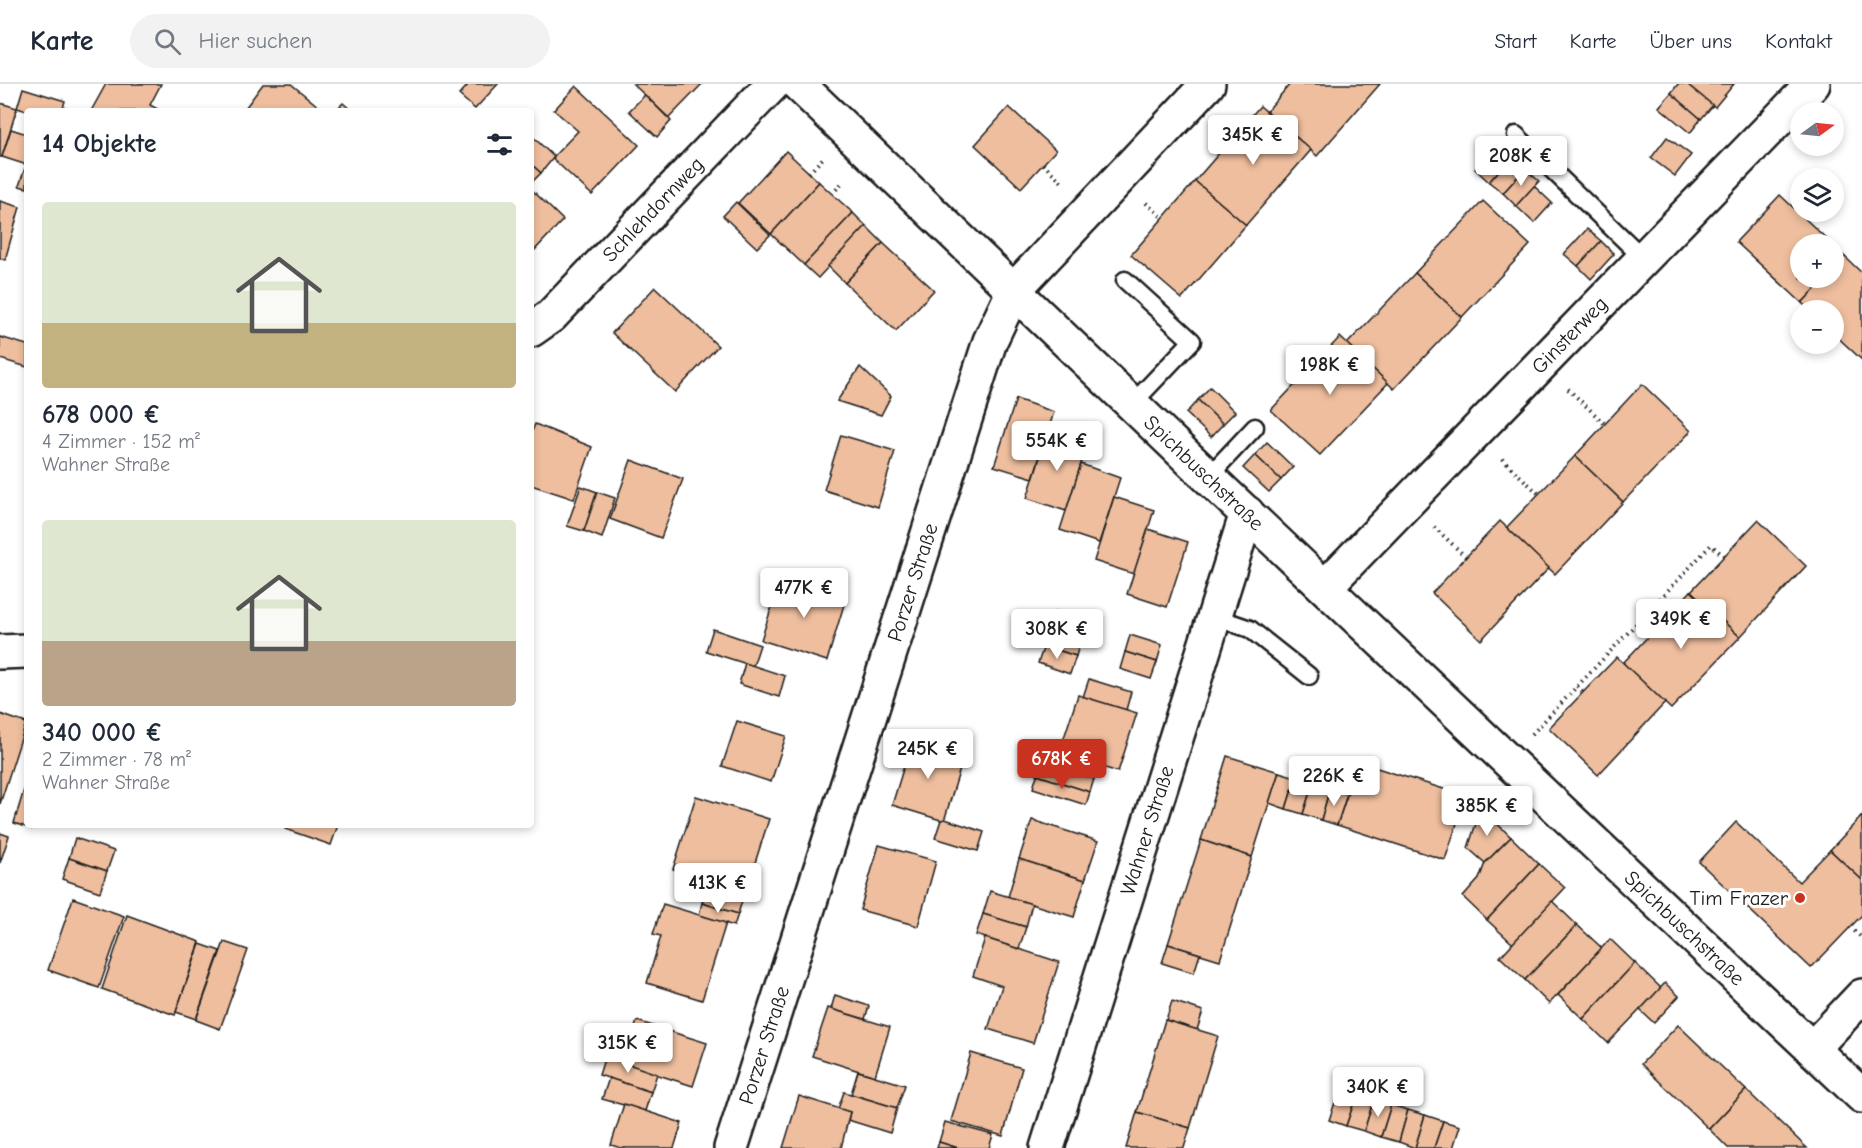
<!DOCTYPE html>
<html lang="de">
<meta charset="utf-8">
<style>
body{margin:0;font-family:"Comic Neue",sans-serif;background:#f2f2f3;color:#1f2937;height:100vh;display:flex;flex-direction:column;font-size:22px;white-space:nowrap}
*{box-sizing:border-box;margin:0}
p{font-size:20px;color:#747a83}
.icon{flex:none;width:33px;height:33px;fill:none;stroke:currentColor;stroke-width:2;stroke-linecap:round;stroke-linejoin:round}
.map{position:relative;flex:1;overflow:hidden}
.sheet{position:absolute;left:24px;top:24px;width:510px;height:720px;display:flex;flex-direction:column;background:#fff;border-radius:6px;box-shadow:0 3px 9px #0003}
.sheet>*{flex:none}
.needle{width:39px;rotate:75deg}
.buttons{position:absolute;left:1790px;top:18px;display:grid;gap:12px}
.buttons a{display:grid;place-items:center;width:54px;height:54px;border-radius:50%;background:#fff;box-shadow:0 3px 9px #0003;font-size:30px}
.price{position:absolute;translate:-50% -51px;padding:0 14px;border-radius:6px;background:#fff;color:#222;font-size:20px;line-height:39px;filter:drop-shadow(0 2px 3px #0008)}
.price::after{content:'';position:absolute;left:50%;top:36px;width:18px;height:14px;margin-left:-9px;background:inherit;clip-path:polygon(0 0,100% 0,50% 100%)}
.price.current{background:#c8321e;color:#fff}
ul{padding:0;list-style:none}
li{display:grid;align-content:center;gap:12px;height:318px;padding:0 18px}
li span{display:grid;place-items:center;height:186px;border-radius:6px;color:#555}
li>.icon{margin-inline-start:auto}
span .icon{width:108px;height:108px;fill:#fffc;stroke-width:1}
li b{font-size:26px}
h2{display:flex;justify-content:space-between;align-items:center;height:72px;padding:0 18px;font-size:26px}
header{display:flex;align-items:center;gap:36px;box-sizing:border-box;height:84px;padding:0 30px;background:#fff;border-bottom:2px solid #e0e1e3}
header strong{font-size:28px}
nav{display:flex;gap:33px;margin-inline-start:auto;font-size:21px}
.search{width:420px;height:54px;background:#f2f2f3;display:flex;align-items:center;gap:15px;box-sizing:border-box;padding:0 21px;border-radius:33px;color:#747a83;font-size:22px}
.map>svg:first-child{display:block}
.building{fill:#eebe9e;stroke:#1c1c1c;stroke-width:1.5}
.lines{fill:none;stroke-linecap:round;stroke-linejoin:round}
.lane-casing{stroke:#1c1c1c;stroke-width:21}
.street-casing{stroke:#1c1c1c;stroke-width:38}
.path{stroke:#1c1c1c;stroke-width:4;stroke-dasharray:1.5 4.5;stroke-linecap:butt}
.lane{stroke:#fff;stroke-width:16}
.street{stroke:#fff;stroke-width:33}
.poi-dot{fill:#c8321e;stroke:#fff;stroke-width:2}
.labels{text-anchor:middle;stroke-width:6;stroke-linejoin:round;paint-order:stroke}
.street-label{font-size:21px;fill:#1c1c1c;stroke:#fff}
.poi-label{font-size:21px;fill:#1c1c1c;stroke:#fff;text-anchor:end}
</style>
<header>
<strong>Karte</strong>
<div class="search"><svg class="icon" aria-label="search" viewBox="0 0 24 24"><circle cx="10" cy="10" r="6"/><path d="M15 15l6 6"/></svg>Hier suchen</div>
<nav><a>Start</a><a>Karte</a><a>Über uns</a><a>Kontakt</a></nav>
</header>
<div class="map">
<svg width="1862" height="1064" viewBox="0 0 1862 1064">
<rect width="100%" height="100%" fill="#fff"/>
<filter id="ink" filterUnits="userSpaceOnUse"><feTurbulence type="fractalNoise" baseFrequency=".0167" numOctaves="2"/><feDisplacementMap in="SourceGraphic" scale="12" xChannelSelector="R" yChannelSelector="G"/><feConvolveMatrix kernelMatrix="1 2 1 2 8 2 1 2 1" color-interpolation-filters="sRGB"/></filter>
<g filter="url(#ink)">
<g class="building">
<path d="M106,0H161L150,21L161,27H91Z"/>
<path d="M263,0H291L324,27H243Z"/>
<path d="M469,0H498L475,25L459,11Z"/>
<path d="M633,0H702L669,34Z"/>
<path d="M1290,0H1380L1317,72L1267,27Z"/>
<path d="M1678,0H1687L1713,21L1701,35L1671,9Z"/>
<path d="M1687,0H1734L1715,23Z"/>
<path d="M576,2L639,61L592,111L552,74L578,47L554,26Z"/>
<path d="M23,4L65,17L62,27H27L17,24Z"/>
<path d="M1671,9L1701,35L1690,49L1659,23Z"/>
<path d="M645,11L671,37L657,53L629,27Z"/>
<path d="M0,19L17,24L2,73H0Z"/>
<path d="M343,19L352,27H335Z"/>
<path d="M1260,22L1311,66L1246,141L1195,97Z"/>
<path d="M1009,23L1056,66L1021,104L975,61Z"/>
<path d="M11,45L27,50V81L2,73Z"/>
<path d="M531,51L554,73L541,89L531,80Z"/>
<path d="M1667,53L1691,71L1675,92L1651,74Z"/>
<path d="M1499,60L1512,72L1489,98L1475,85Z"/>
<path d="M786,67L819,98L771,150L738,119Z"/>
<path d="M1512,72L1525,85L1503,109L1489,98Z"/>
<path d="M531,80L541,89L531,99Z"/>
<path d="M25,84L27,85V104L19,102Z"/>
<path d="M1525,85L1539,97L1516,122L1503,109Z"/>
<path d="M1195,97L1246,141L1182,215L1131,171Z"/>
<path d="M819,98L853,129L804,181L771,150Z"/>
<path d="M1534,102L1552,119L1534,139L1516,122Z"/>
<path d="M531,105L563,136L531,170Z"/>
<path d="M1780,111L1832,160H1800V194H1826L1802,219L1736,158Z"/>
<path d="M0,117L20,123L5,176L0,174Z"/>
<path d="M1483,117L1530,161L1462,233L1415,189Z"/>
<path d="M736,118L770,151L757,164L723,132Z"/>
<path d="M853,129L866,142L818,194L804,181Z"/>
<path d="M866,142L883,159L845,199L828,182Z"/>
<path d="M1587,145L1601,157L1578,182L1564,170Z"/>
<path d="M1601,157L1614,170L1591,195L1578,182Z"/>
<path d="M883,159L934,206L896,247L845,199Z"/>
<path d="M1833,162L1845,173L1833,185Z"/>
<path d="M1845,173L1862,189V276L1833,249V226H1809L1802,219L1826,194H1833V185Z"/>
<path d="M1415,189L1462,233L1394,305L1347,260Z"/>
<path d="M655,203L718,262L675,308L612,249Z"/>
<path d="M0,253L27,261V283L0,275Z"/>
<path d="M1340,253L1388,299L1320,371L1271,326Z"/>
<path d="M860,283L891,312L881,331L837,317Z"/>
<path d="M1642,300L1691,347L1623,418L1575,372Z"/>
<path d="M1210,303L1235,328L1223,340L1198,316Z"/>
<path d="M1016,315L1054,328L1033,394L994,382Z"/>
<path d="M1198,316L1223,340L1211,353L1186,329Z"/>
<path d="M535,340L592,363L574,415L531,401V350Z"/>
<path d="M1048,348L1087,361L1066,427L1027,414Z"/>
<path d="M841,351L895,367L878,423L824,406Z"/>
<path d="M1267,358L1293,383L1281,396L1255,371Z"/>
<path d="M1255,371L1281,396L1269,408L1243,384Z"/>
<path d="M1575,372L1623,418L1555,490L1506,444Z"/>
<path d="M631,376L683,395L661,454L610,435Z"/>
<path d="M1081,380L1120,394L1099,459L1060,446Z"/>
<path d="M581,402L597,408L584,447L567,442Z"/>
<path d="M597,408L615,414L602,454L584,447Z"/>
<path d="M1114,413L1154,426L1134,490L1094,477Z"/>
<path d="M1758,436L1806,482L1740,553L1691,507Z"/>
<path d="M1500,437L1549,484L1481,556L1432,509Z"/>
<path d="M1148,445L1188,458L1167,523L1127,510Z"/>
<path d="M781,494L846,514L827,577L761,556Z"/>
<path d="M1691,507L1740,553L1671,625L1623,579Z"/>
<path d="M1055,527L1087,537L1081,555L1049,545Z"/>
<path d="M713,545L760,561L753,582L706,567Z"/>
<path d="M1049,545L1081,555L1076,572L1044,562Z"/>
<path d="M1130,551L1162,561L1157,578L1125,568Z"/>
<path d="M1044,562L1076,572L1070,590L1038,579Z"/>
<path d="M1125,568L1157,578L1151,595L1120,585Z"/>
<path d="M1617,573L1665,619L1598,691L1549,644Z"/>
<path d="M745,579L785,592L779,613L739,600Z"/>
<path d="M1089,595L1131,608L1126,626L1083,613Z"/>
<path d="M1078,611L1137,629L1118,688L1059,669Z"/>
<path d="M0,630L26,639L0,720Z"/>
<path d="M737,637L786,652L771,698L722,682Z"/>
<path d="M912,656L964,672L944,737L892,721Z"/>
<path d="M1227,672L1279,688L1252,773L1201,756Z"/>
<path d="M1071,673L1098,681L1094,695L1066,686Z"/>
<path d="M1041,678L1094,695L1090,708L1037,691Z"/>
<path d="M1358,678L1466,712L1445,776L1337,741Z"/>
<path d="M1279,688L1296,693L1286,725L1269,719Z"/>
<path d="M1037,691L1090,708L1086,721L1033,704Z"/>
<path d="M1296,693L1313,699L1303,730L1286,725Z"/>
<path d="M1313,699L1330,704L1321,736L1303,730Z"/>
<path d="M1330,704L1347,710L1337,741L1321,736Z"/>
<path d="M24,706L27,707V741H33L32,745L14,739Z"/>
<path d="M696,712L769,735L746,807L673,785Z"/>
<path d="M1481,724L1511,753L1485,779L1468,764Z"/>
<path d="M1862,732V796L1830,766Z"/>
<path d="M945,735L984,748L978,767L935,754L941,736Z"/>
<path d="M1032,736L1098,757L1085,796L1019,775Z"/>
<path d="M1736,738L1799,798L1830,766L1862,796V831L1811,884L1699,778Z"/>
<path d="M286,741H338L331,761L285,745Z"/>
<path d="M0,749L9,752L0,779Z"/>
<path d="M1511,753L1539,780L1487,836L1463,813L1479,795L1485,779Z"/>
<path d="M75,754L114,767L107,787L69,774Z"/>
<path d="M1201,756L1252,773L1220,876L1168,860Z"/>
<path d="M879,761L936,777L918,842L860,826Z"/>
<path d="M69,774L107,787L100,808L62,795Z"/>
<path d="M1019,775L1085,796L1074,833L1008,813Z"/>
<path d="M1539,780L1565,804L1513,860L1487,836Z"/>
<path d="M709,796L745,807L738,830L702,819Z"/>
<path d="M990,807L1032,820L1026,843L983,830Z"/>
<path d="M73,814L124,832L99,904L48,886Z"/>
<path d="M1552,817L1577,841L1525,896L1500,873Z"/>
<path d="M702,819L738,830L734,842L699,831Z"/>
<path d="M663,820L726,839L702,916L647,899L661,852L653,850Z"/>
<path d="M983,830L1026,843L1019,865L976,851Z"/>
<path d="M127,831L200,858L175,931L102,905Z"/>
<path d="M1577,841L1602,864L1549,920L1525,896Z"/>
<path d="M985,854L1059,878L1033,959L988,945L1002,902L973,892Z"/>
<path d="M1610,855L1635,879L1583,935L1558,911Z"/>
<path d="M224,858L248,866L220,945L196,936Z"/>
<path d="M200,860L220,867L196,935L176,928Z"/>
<path d="M1168,860L1200,870L1194,889L1162,879Z"/>
<path d="M1635,879L1661,904L1608,959L1583,935Z"/>
<path d="M1665,899L1679,912L1654,939L1640,926Z"/>
<path d="M835,911L869,922L865,935L831,925Z"/>
<path d="M1172,917L1203,927L1197,946L1166,936Z"/>
<path d="M828,924L890,943L875,992L812,972Z"/>
<path d="M1165,936L1218,952L1190,1044L1137,1028Z"/>
<path d="M637,937L707,959L693,1002L624,980Z"/>
<path d="M1678,941L1746,1006L1709,1045L1641,980Z"/>
<path d="M971,969L1022,984L1003,1052L951,1037Z"/>
<path d="M605,972L657,990L651,1008L599,991Z"/>
<path d="M858,987L905,1001L897,1024L851,1010Z"/>
<path d="M609,994L651,1008L645,1027L602,1015Z"/>
<path d="M1340,1004L1357,1010L1346,1042L1329,1036Z"/>
<path d="M1746,1006L1785,1043L1807,1064H1728L1709,1045Z"/>
<path d="M844,1008L897,1024L890,1049L848,1036L850,1028L838,1025Z"/>
<path d="M1357,1010L1374,1015L1364,1047L1346,1042Z"/>
<path d="M799,1012L850,1028L841,1064H783Z"/>
<path d="M1374,1015L1391,1021L1381,1053L1364,1047Z"/>
<path d="M624,1020L682,1039L674,1064H621L611,1061Z"/>
<path d="M1391,1021L1408,1026L1399,1058L1381,1053Z"/>
<path d="M1408,1026L1425,1031L1415,1064L1399,1058Z"/>
<path d="M1137,1028L1190,1044L1184,1064H1126Z"/>
<path d="M1425,1031L1443,1037L1434,1064H1415Z"/>
<path d="M1443,1037L1460,1042L1453,1064H1434Z"/>
<path d="M945,1038L993,1051L989,1064H958L939,1058Z"/>
<path d="M939,1058L958,1064H937Z"/>
</g>
<g class="lines">
<g class="lane-casing">
<g id="lane">
<path d="M1516,51L1643,174"/>
<path d="M1125,196L1192,257L1132,320"/>
<path d="M1208,393L1255,343"/>
<path d="M1215,533L1250,545L1309,592"/>
</g>
</g>
<g class="street-casing">
<g id="street">
<path id="s1" d="M798,0L1208,393L1862,1012"/>
<path id="s2" d="M531,246L551,232L773,0"/>
<path id="s3" d="M1325,503L1813,0"/>
<path d="M0,568L27,567"/>
<path d="M1812,965L1862,912"/>
<path id="s4" d="M731,1064L990,257L1014,206L1208,0"/>
<path id="s5" d="M1047,1064L1247,429"/>
</g>
</g>
<g class="path">
<path d="M1215,49L1227,60"/>
<path d="M1043,80L1064,100"/>
<path d="M809,89L823,74"/>
<path d="M832,110L844,97"/>
<path d="M1146,119L1163,134"/>
<path d="M1568,305L1605,340"/>
<path d="M1502,375L1539,410"/>
<path d="M1434,443L1466,473"/>
<path d="M1644,533L1656,544"/>
<path d="M1577,602L1583,608"/>
<path d="M1532,650L1711,461L1724,472"/>
<path d="M1850,843L1862,854"/>
</g>
<use href="#lane" class="lane"/>
<use href="#street" class="street"/>
</g>
</g>
<circle class="poi-dot" cx="1800" cy="814" r="6"/>
<g class="labels">
<g class="street-label">
<text dy="7" stroke="none"><textPath href="#s2" startOffset="172">Schlehdornweg</textPath></text>
<text dy="7" stroke="none"><textPath href="#s3" startOffset="351">Ginsterweg</textPath></text>
<text dy="7" stroke="none"><textPath href="#s1" startOffset="562">Spichbuschstraße</textPath></text>
<text dy="7" stroke="none"><textPath href="#s4" startOffset="594">Porzer Straße</textPath></text>
<text dy="7" stroke="none"><textPath href="#s5" startOffset="333">Wahner Straße</textPath></text>
<text dy="7" stroke="none"><textPath href="#s1" startOffset="1224">Spichbuschstraße</textPath></text>
<text dy="7" stroke="none"><textPath href="#s4" startOffset="108">Porzer Straße</textPath></text>
</g>
<g class="poi-label">
<text x="1788" y="821">Tim Frazer</text>
</g>
</g>
</svg>
<div class="buttons">
<a><svg class="needle" viewBox="-14 -14 28 28"><path d="M0-13l5 13h-10z" fill="#e53935"/><path d="M0 13l5-13h-10z" fill="#747a83"/></svg></a>
<a><svg class="icon" aria-label="layers" viewBox="0 0 24 24"><path d="M12 4l9 5-9 5-9-5zM3 14l9 5 9-5"/></svg></a>
<a>+</a>
<a>−</a>
</div>
<b class="price" style="left:1253px;top:82px">345K €</b>
<b class="price" style="left:1521px;top:103px">208K €</b>
<b class="price" style="left:1330px;top:312px">198K €</b>
<b class="price" style="left:1057px;top:388px">554K €</b>
<b class="price" style="left:804px;top:535px">477K €</b>
<b class="price" style="left:1681px;top:566px">349K €</b>
<b class="price" style="left:1057px;top:576px">308K €</b>
<b class="price" style="left:928px;top:696px">245K €</b>
<b class="price current" style="left:1062px;top:706px">678K €</b>
<b class="price" style="left:1334px;top:723px">226K €</b>
<b class="price" style="left:1487px;top:753px">385K €</b>
<b class="price" style="left:718px;top:830px">413K €</b>
<b class="price" style="left:628px;top:990px">315K €</b>
<b class="price" style="left:1378px;top:1034px">340K €</b>
<section class="sheet">
<h2>14 Objekte<svg class="icon" aria-label="filters" viewBox="0 0 24 24"><path d="M4 7h16M4 17h16"/><circle cx="9" cy="7" r="2"/><circle cx="15" cy="17" r="2"/></svg></h2>
<ul>
<li><span style="background:linear-gradient(#dfe7d0 65%,#c2b280 0)"><svg class="icon" aria-label="home" viewBox="0 0 24 24"><path d="M3 11l9-7 9 7M6 9v11h12V9"/></svg></span><div><b>678 000 €</b><p>4 Zimmer · 152 m²</p><p>Wahner Straße</p></div></li>
<li><span style="background:linear-gradient(#dfe7d0 65%,#b9a48a 0)"><svg class="icon" aria-label="home" viewBox="0 0 24 24"><path d="M3 11l9-7 9 7M6 9v11h12V9"/></svg></span><div><b>340 000 €</b><p>2 Zimmer · 78 m²</p><p>Wahner Straße</p></div></li>
</ul>
</section>
</div>
